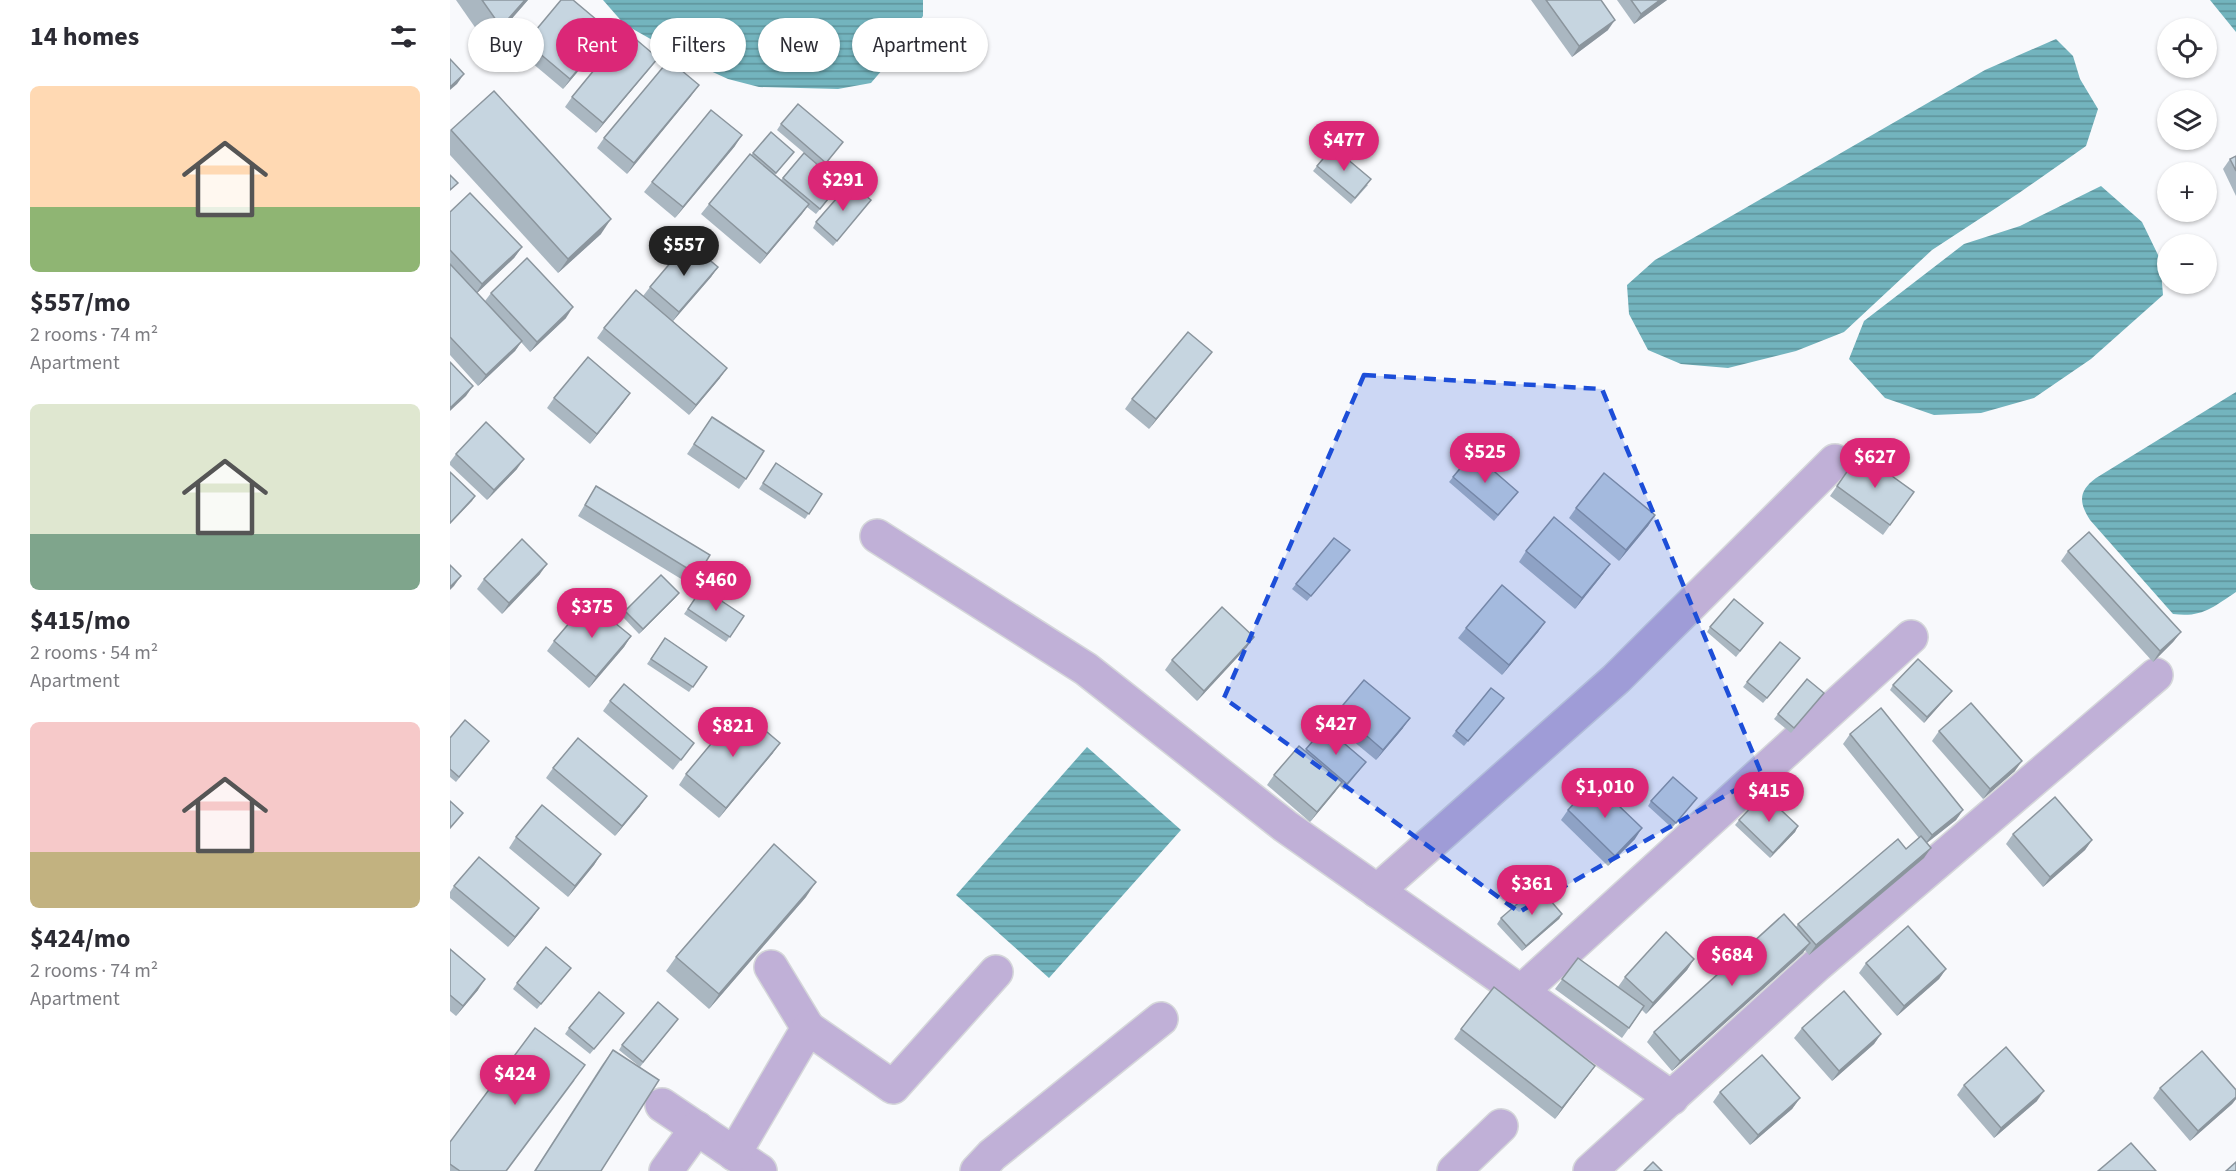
<!DOCTYPE html>
<meta charset="utf-8">
<style>
body{margin:0;font-family:"Source Sans 3",sans-serif;background:#f2f2f3;color:#2b2b33;height:100vh;display:flex;flex-direction:column;font-size:22px;white-space:nowrap}
*{box-sizing:border-box;margin:0}
p{font-size:20px;color:#7c7c81}
.icon{flex:none;width:33px;height:33px;fill:none;stroke:currentColor;stroke-width:2;stroke-linecap:round;stroke-linejoin:round}
.map{position:relative;flex:1;overflow:hidden}
.panel{display:flex;flex-direction:column;background:#fff;width:450px}
.panel>*{flex:none}
.hud{position:absolute;left:18px;top:18px;width:570px;height:54px;display:flex;gap:12px}
.buttons{position:absolute;left:1707px;top:18px;display:grid;gap:12px}
.buttons a{display:grid;place-items:center;width:60px;height:60px;border-radius:50%;background:#fff;box-shadow:0 2px 4px #0004;font-size:30px}
.price{position:absolute;translate:-50% -51px;padding:0 14px;border-radius:21px;background:#db2777;color:#fff;font-size:20px;line-height:39px;filter:drop-shadow(0 2px 3px #0008)}
.price::after{content:'';position:absolute;left:50%;top:36px;width:18px;height:14px;margin-left:-9px;background:inherit;clip-path:polygon(0 0,100% 0,50% 100%)}
.price.selected{background:#222;color:#fff}
ul{padding:0;list-style:none}
li{display:grid;align-content:center;gap:12px;height:318px;padding:0 30px}
li span{display:grid;place-items:center;height:186px;border-radius:9px;color:#555}
li>.icon{margin-inline-start:auto}
span .icon{width:108px;height:108px;fill:#fffc;stroke-width:1}
li b{font-size:26px}
h2{display:flex;justify-content:space-between;align-items:center;height:72px;padding:0 30px;font-size:26px}
.tag{padding:0 21px;border-radius:27px;background:#fff;box-shadow:0 2px 4px #0004;font-size:21px;line-height:54px}
.tag.selected{background:#db2777;color:#fff}
main{display:flex;flex:1;min-height:0}
.map>svg:first-child{display:block}
.water{fill:url(#water-rules)}
.lines{fill:none;stroke-linecap:round;stroke-linejoin:round}
.minor-casing{stroke:#d5d7da;stroke-width:36}
.minor{stroke:#c0b0d7;stroke-width:33}
.wall{fill:#aab7c1}
.shaded-wall{fill:#8b959d}
.building{fill:#c6d5e0;stroke:#8b959d;stroke-width:1.5}
.marked{fill:#1d4ed8;fill-opacity:0.2;stroke:#1d4ed8;stroke-width:4.5;stroke-dasharray:12 8;stroke-linejoin:round}
</style>
<main>
<section class="panel">
<h2>14 homes<svg class="icon" aria-label="filters" viewBox="0 0 24 24"><path d="M4 7h16M4 17h16"/><circle cx="9" cy="7" r="2"/><circle cx="15" cy="17" r="2"/></svg></h2>
<ul>
<li><span style="background:linear-gradient(#ffd9b3 65%,#8fb573 0)"><svg class="icon" aria-label="home" viewBox="0 0 24 24"><path d="M3 11l9-7 9 7M6 9v11h12V9"/></svg></span><div><b>$557/mo</b><p>2 rooms · 74 m²</p><p>Apartment</p></div></li>
<li><span style="background:linear-gradient(#dfe7d0 70%,#7fa58c 0)"><svg class="icon" aria-label="home" viewBox="0 0 24 24"><path d="M3 11l9-7 9 7M6 9v11h12V9"/></svg></span><div><b>$415/mo</b><p>2 rooms · 54 m²</p><p>Apartment</p></div></li>
<li><span style="background:linear-gradient(#f6c9c9 70%,#c2b280 0)"><svg class="icon" aria-label="home" viewBox="0 0 24 24"><path d="M3 11l9-7 9 7M6 9v11h12V9"/></svg></span><div><b>$424/mo</b><p>2 rooms · 74 m²</p><p>Apartment</p></div></li>
</ul>
</section>
<div class="map">
<svg width="1786" height="1171" viewBox="0 0 1786 1171">
<defs>
<pattern id="water-rules" width="6" height="5" patternUnits="userSpaceOnUse" patternTransform="scale(1.5)"><rect width="6" height="5" fill="#73b4be"/><path d="M0 2.5h6" fill="none" stroke="#5e929a"/></pattern>
</defs>
<rect width="100%" height="100%" fill="#f8f9fc"/>
<g class="water">
<path d="M153,0H473V16L451,48L421,83L388,89L309,87L278,79L243,63L174,24Z"/>
<path d="M1760,0H1786V32Z"/>
<path d="M1606,39L1623,56L1630,79L1648,109L1636,146L1569,193L1482,250L1394,332L1346,351L1278,368L1231,364L1198,350L1179,314L1177,285L1205,260L1535,70Z"/>
<path d="M1651,186L1692,222L1710,259L1713,295L1641,359L1584,398L1531,413L1484,415L1435,398L1399,359L1414,321L1514,244L1570,226Z"/>
<path d="M1786,392V592C1763,607 1752,618 1723,614L1640,520C1629,503 1628,491 1646,478Z"/>
<path d="M637,747L731,830L599,978L506,895Z"/>
</g>
<g class="lines">
<g class="minor-casing">
<g id="minor">
<path d="M427,536L636,669L835,826L1222,1098"/>
<path d="M927,891L1166,679L1385,461"/>
<path d="M321,967L358,1028"/>
<path d="M1072,991L1461,637"/>
<path d="M212,1105L310,1171"/>
<path d="M284,1154L358,1028L443,1087L546,972"/>
<path d="M216,1171L247,1128"/>
<path d="M527,1171L542,1155L711,1019"/>
<path d="M1004,1171L1051,1126"/>
<path d="M1140,1171L1367,965L1706,675"/>
</g>
</g>
<use href="#minor" class="minor"/>
</g>
<g class="wall">
<path d="M6,0H78L38,46Z"/>
<path d="M1081,0H1151L1158,30L1122,57Z"/>
<path d="M1167,0H1217L1184,24Z"/>
<path d="M160,31L153,42L113,89L69,52L76,42Z"/>
<path d="M200,68L146,133L115,107L122,97Z"/>
<path d="M241,96L177,174L147,148L154,138Z"/>
<path d="M331,124L393,142L372,168L327,130Z"/>
<path d="M1,130L151,234L108,273L0,155V131Z"/>
<path d="M321,132L344,152L325,175L331,180L354,153L387,189L366,214L357,207L310,264L251,214L259,204Z"/>
<path d="M285,146L225,218L194,192L202,182Z"/>
<path d="M1786,156V196L1773,169L1780,159Z"/>
<path d="M867,166L918,185L901,204L863,171Z"/>
<path d="M421,200L383,246L363,228L366,222Z"/>
<path d="M0,212L72,247L64,258L27,293L35,301L41,293L116,318L80,352L71,342L65,351L28,386L0,355Z"/>
<path d="M268,267L261,277L223,321L270,378L239,415L147,338L154,328L193,296L200,287Z"/>
<path d="M762,352L754,362L699,429L675,409L682,399Z"/>
<path d="M180,393L173,403L140,444L97,408L104,398Z"/>
<path d="M262,417L296,479L289,489L237,454Z"/>
<path d="M1410,453L1464,492L1433,535L1380,496Z"/>
<path d="M6,454L67,469L37,500L0,465V462Z"/>
<path d="M326,463L372,494L355,519L309,489Z"/>
<path d="M1003,477L1068,492L1044,521L999,482Z"/>
<path d="M146,486L248,575L241,585L128,516Z"/>
<path d="M1126,508L1205,515L1198,526L1169,561L1119,518Z"/>
<path d="M900,550L857,601L842,589L846,584Z"/>
<path d="M1076,551L1160,564L1153,574L1125,609L1069,562Z"/>
<path d="M1618,551L1731,632L1723,642L1703,662L1611,561Z"/>
<path d="M90,574L52,614L27,589L34,579Z"/>
<path d="M252,588L294,616L276,642L234,614Z"/>
<path d="M229,593L225,598L189,634L172,616L175,611Z"/>
<path d="M1095,622L1088,632L1052,675L1008,638L1016,628Z"/>
<path d="M1313,623L1286,657L1257,632L1260,627Z"/>
<path d="M181,636L174,647L139,688L97,651L104,641Z"/>
<path d="M215,638L257,667L239,692L197,664Z"/>
<path d="M797,647L747,701L715,670L722,660Z"/>
<path d="M1346,663L1313,703L1293,687L1297,682Z"/>
<path d="M1443,685L1502,691L1474,723L1440,690Z"/>
<path d="M1054,698L1014,746L1002,736L1006,731Z"/>
<path d="M1370,698L1341,733L1324,719L1328,714Z"/>
<path d="M160,701L244,743L223,770L153,711Z"/>
<path d="M888,711L953,728L926,760L880,722Z"/>
<path d="M875,727L912,767L894,790L890,786L860,822L817,785L824,775L855,751Z"/>
<path d="M1489,731L1565,771L1533,799L1482,741Z"/>
<path d="M1400,734L1513,810L1506,820L1477,843L1474,858L1359,955L1355,950L1353,953L1222,1071L1197,1042L1204,1032L1346,927L1348,924L1456,849L1469,838L1393,744Z"/>
<path d="M0,738L39,741L6,782L0,777Z"/>
<path d="M323,753L269,818L229,785L236,774Z"/>
<path d="M103,768L190,806L165,836L96,778Z"/>
<path d="M1247,798L1222,828L1198,806L1201,801Z"/>
<path d="M1118,810L1185,839L1158,866L1111,820Z"/>
<path d="M1289,820L1348,826L1345,832L1320,858L1285,825Z"/>
<path d="M1563,834L1642,840L1635,850L1593,887L1556,844Z"/>
<path d="M66,837L151,854L144,865L118,897L59,848Z"/>
<path d="M4,886L89,908L82,918L58,947L0,898V892Z"/>
<path d="M356,897L259,1009L216,971L226,957Z"/>
<path d="M1112,914L1109,919L1072,951L1047,924L1051,918Z"/>
<path d="M0,949L28,990L6,1016L0,1011Z"/>
<path d="M1128,958L1168,987L1175,977L1244,959L1237,970L1196,1014L1192,1010L1172,1038L1105,989Z"/>
<path d="M1416,963L1496,969L1489,979L1447,1016L1409,973Z"/>
<path d="M117,973L87,1009L63,989L67,983Z"/>
<path d="M174,1013L140,1054L115,1034L119,1028Z"/>
<path d="M224,1024L190,1067L169,1050L172,1045Z"/>
<path d="M1352,1028L1431,1034L1424,1044L1382,1081L1344,1038Z"/>
<path d="M1011,1029L1145,1066L1105,1119L1004,1039Z"/>
<path d="M163,1050L151,1171H84L152,1065Z"/>
<path d="M125,1080L57,1171H0V1142Z"/>
<path d="M1514,1085L1587,1101L1544,1138L1507,1095Z"/>
<path d="M1710,1088L1786,1090V1099L1782,1104L1740,1141L1703,1098Z"/>
<path d="M1270,1092L1350,1098L1342,1109L1300,1145L1263,1102Z"/>
</g>
<g class="shaded-wall">
<path d="M75,0H78L38,46L51,27Z"/>
<path d="M1210,0H1217L1184,24L1191,14Z"/>
<path d="M1165,20L1158,30L1122,57L1129,46Z"/>
<path d="M160,31L153,42L113,89L120,79Z"/>
<path d="M208,58L200,68L146,133L153,123Z"/>
<path d="M14,74L7,84L0,90V87Z"/>
<path d="M249,85L241,96L177,174L184,163Z"/>
<path d="M292,135L285,146L225,218L233,207Z"/>
<path d="M359,204L352,214L310,264L317,254Z"/>
<path d="M161,219L151,234L108,273L118,259Z"/>
<path d="M72,247L64,258L25,295L32,284Z"/>
<path d="M268,267L261,277L222,322L229,312Z"/>
<path d="M123,307L116,318L80,352L87,342Z"/>
<path d="M72,341L65,351L28,386L36,375Z"/>
<path d="M762,352L754,362L699,429L706,419Z"/>
<path d="M277,368L270,378L239,415L246,405Z"/>
<path d="M23,386L16,396L0,411V408Z"/>
<path d="M180,393L173,403L140,444L147,434Z"/>
<path d="M74,459L67,469L37,500L44,490Z"/>
<path d="M25,496L22,501L0,524V523Z"/>
<path d="M1205,515L1198,526L1169,561L1176,550Z"/>
<path d="M97,564L90,574L52,614L59,603Z"/>
<path d="M1160,564L1153,574L1125,609L1132,598Z"/>
<path d="M11,576L4,586L0,590V587Z"/>
<path d="M229,593L225,598L189,634L193,629Z"/>
<path d="M1095,622L1088,632L1052,675L1059,665Z"/>
<path d="M1731,632L1723,642L1703,662L1710,651Z"/>
<path d="M181,636L174,647L139,688L146,677Z"/>
<path d="M804,637L797,647L747,701L754,691Z"/>
<path d="M1502,691L1498,696L1474,723L1477,717Z"/>
<path d="M960,718L953,728L926,760L933,750Z"/>
<path d="M330,743L323,753L269,818L276,808Z"/>
<path d="M1572,761L1565,771L1533,799L1540,789Z"/>
<path d="M892,782L885,792L860,822L867,812Z"/>
<path d="M197,796L190,806L165,836L172,826Z"/>
<path d="M1513,810L1506,820L1474,845L1482,835Z"/>
<path d="M1348,826L1345,832L1320,858L1323,853Z"/>
<path d="M1192,828L1185,839L1158,866L1165,856Z"/>
<path d="M1642,840L1635,850L1593,887L1600,877Z"/>
<path d="M1481,848L1474,858L1359,955L1366,945Z"/>
<path d="M151,854L144,865L118,897L125,886Z"/>
<path d="M366,882L356,897L259,1009L269,994Z"/>
<path d="M89,908L82,918L58,947L65,937Z"/>
<path d="M1112,914L1109,919L1072,951L1076,946Z"/>
<path d="M1360,943L1353,953L1222,1071L1230,1061Z"/>
<path d="M1244,959L1237,970L1196,1014L1203,1003Z"/>
<path d="M1496,969L1489,979L1447,1016L1454,1006Z"/>
<path d="M35,979L28,990L6,1016L13,1006Z"/>
<path d="M1431,1034L1424,1044L1382,1081L1389,1071Z"/>
<path d="M1145,1066L1137,1077L1105,1119L1112,1108Z"/>
<path d="M1594,1091L1587,1101L1544,1138L1551,1128Z"/>
<path d="M1786,1097V1099L1782,1104L1740,1141L1748,1131Z"/>
<path d="M1350,1098L1342,1109L1300,1145L1308,1135Z"/>
</g>
<g class="building">
<path d="M32,0H75L51,27Z"/>
<path d="M111,0H123L160,31L120,79L76,42Z"/>
<path d="M1096,0H1151L1165,20L1129,46Z"/>
<path d="M1181,0H1210L1191,14Z"/>
<path d="M176,31L208,58L153,123L122,97Z"/>
<path d="M0,59L14,74L0,87Z"/>
<path d="M219,60L249,85L184,163L154,138Z"/>
<path d="M44,91L161,219L118,259L1,130Z"/>
<path d="M348,104L393,142L376,163L331,124Z"/>
<path d="M261,110L292,135L233,207L202,182Z"/>
<path d="M321,132L344,152L326,173L303,153Z"/>
<path d="M883,147L921,179L905,198L867,166Z"/>
<path d="M354,153L390,184L370,209L333,178Z"/>
<path d="M300,154L359,204L317,254L259,204Z"/>
<path d="M1786,156V171L1780,159Z"/>
<path d="M0,175L8,183L0,190Z"/>
<path d="M400,183L421,200L387,241L366,222Z"/>
<path d="M20,193L72,247L32,284L0,250V212Z"/>
<path d="M238,242L268,267L229,312L200,287Z"/>
<path d="M77,258L123,307L87,342L41,293Z"/>
<path d="M0,264L72,341L36,375L0,337Z"/>
<path d="M186,290L277,368L246,405L154,328Z"/>
<path d="M738,332L762,352L706,419L682,399Z"/>
<path d="M138,357L180,393L147,434L104,398Z"/>
<path d="M0,362L23,386L0,408Z"/>
<path d="M262,417L314,451L296,479L244,444Z"/>
<path d="M36,422L74,459L44,490L6,454Z"/>
<path d="M1023,453L1068,492L1048,515L1003,477Z"/>
<path d="M1410,453L1464,492L1440,525L1387,486Z"/>
<path d="M326,463L372,494L359,514L313,483Z"/>
<path d="M0,472L25,496L0,523Z"/>
<path d="M1154,473L1205,515L1176,550L1126,508Z"/>
<path d="M146,486L260,555L248,575L135,505Z"/>
<path d="M1104,517L1160,564L1132,598L1076,551Z"/>
<path d="M1639,532L1731,632L1710,651L1618,551Z"/>
<path d="M884,538L900,550L861,596L846,584Z"/>
<path d="M72,539L97,564L59,603L34,579Z"/>
<path d="M0,565L11,576L0,587Z"/>
<path d="M211,575L229,593L193,629L175,611Z"/>
<path d="M1052,585L1095,622L1059,665L1016,628Z"/>
<path d="M252,588L294,616L280,637L238,609Z"/>
<path d="M1284,599L1313,623L1290,651L1260,627Z"/>
<path d="M138,601L181,636L146,677L104,641Z"/>
<path d="M772,607L804,637L754,691L722,660Z"/>
<path d="M215,638L257,667L243,687L201,659Z"/>
<path d="M1330,642L1350,658L1317,698L1297,682Z"/>
<path d="M1468,659L1502,691L1477,717L1443,685Z"/>
<path d="M1357,679L1374,693L1344,728L1328,714Z"/>
<path d="M914,680L960,718L933,750L888,711Z"/>
<path d="M174,684L244,743L231,760L160,701Z"/>
<path d="M1041,688L1054,698L1018,741L1006,731Z"/>
<path d="M1521,703L1572,761L1540,789L1489,731Z"/>
<path d="M1431,708L1513,810L1482,835L1400,734Z"/>
<path d="M290,709L330,743L276,808L236,774Z"/>
<path d="M15,720L39,741L9,777L0,769V738Z"/>
<path d="M875,727L916,762L897,784L856,749Z"/>
<path d="M128,738L197,796L172,826L103,768Z"/>
<path d="M849,746L892,782L867,812L824,775Z"/>
<path d="M1223,777L1247,798L1226,823L1201,801Z"/>
<path d="M1144,782L1192,828L1165,856L1118,810Z"/>
<path d="M1314,794L1348,826L1323,853L1289,820Z"/>
<path d="M1605,797L1642,840L1600,877L1563,834Z"/>
<path d="M0,801L13,813L0,828Z"/>
<path d="M92,805L151,854L125,886L66,837Z"/>
<path d="M1471,836L1481,848L1366,945L1348,924L1448,839L1456,849Z"/>
<path d="M324,844L366,882L269,994L226,957Z"/>
<path d="M29,857L89,908L65,937L4,886Z"/>
<path d="M1088,886L1112,914L1076,946L1051,918Z"/>
<path d="M1334,914L1360,943L1230,1061L1204,1032Z"/>
<path d="M1458,926L1496,969L1454,1006L1416,963Z"/>
<path d="M1216,932L1244,959L1203,1003L1175,977Z"/>
<path d="M96,947L121,968L91,1004L67,983Z"/>
<path d="M0,949L35,979L13,1006L0,995Z"/>
<path d="M1128,958L1194,1006L1179,1028L1112,979Z"/>
<path d="M1044,987L1145,1066L1112,1108L1011,1029Z"/>
<path d="M1394,991L1431,1034L1389,1071L1352,1028Z"/>
<path d="M149,992L174,1013L144,1049L119,1028Z"/>
<path d="M208,1002L228,1019L193,1062L172,1045Z"/>
<path d="M85,1028L135,1065L56,1171H10L0,1164V1142Z"/>
<path d="M1556,1047L1594,1091L1551,1128L1514,1085Z"/>
<path d="M163,1050L209,1080L151,1171H85Z"/>
<path d="M1752,1051L1786,1090V1097L1748,1131L1710,1088Z"/>
<path d="M1312,1055L1350,1098L1308,1135L1270,1092Z"/>
<path d="M1681,1143L1706,1171H1648Z"/>
<path d="M1203,1162L1212,1171H1194Z"/>
<path d="M1786,1162V1171H1776Z"/>
</g>
<path class="marked" d="M914,375L1152,389L1312,775L1069,912L774,698Z"/>
</svg>
<div class="buttons">
<a><svg class="icon" aria-label="locate" viewBox="0 0 24 24"><circle cx="12" cy="12" r="6"/><path d="M12 2v4M12 18v4M2 12h4M18 12h4"/></svg></a>
<a><svg class="icon" aria-label="layers" viewBox="0 0 24 24"><path d="M12 4l9 5-9 5-9-5zM3 14l9 5 9-5"/></svg></a>
<a>+</a>
<a>−</a>
</div>
<b class="price" style="left:894px;top:172px">$477</b>
<b class="price" style="left:393px;top:212px">$291</b>
<b class="price selected" style="left:234px;top:277px">$557</b>
<b class="price" style="left:1035px;top:484px">$525</b>
<b class="price" style="left:1425px;top:489px">$627</b>
<b class="price" style="left:266px;top:612px">$460</b>
<b class="price" style="left:142px;top:639px">$375</b>
<b class="price" style="left:886px;top:756px">$427</b>
<b class="price" style="left:283px;top:758px">$821</b>
<b class="price" style="left:1155px;top:819px">$1,010</b>
<b class="price" style="left:1319px;top:823px">$415</b>
<b class="price" style="left:1082px;top:916px">$361</b>
<b class="price" style="left:1282px;top:987px">$684</b>
<b class="price" style="left:65px;top:1106px">$424</b>
<div class="hud">
<a class="tag">Buy</a>
<a class="tag selected">Rent</a>
<a class="tag">Filters</a>
<a class="tag">New</a>
<a class="tag">Apartment</a>
</div>
</div>
</main>
